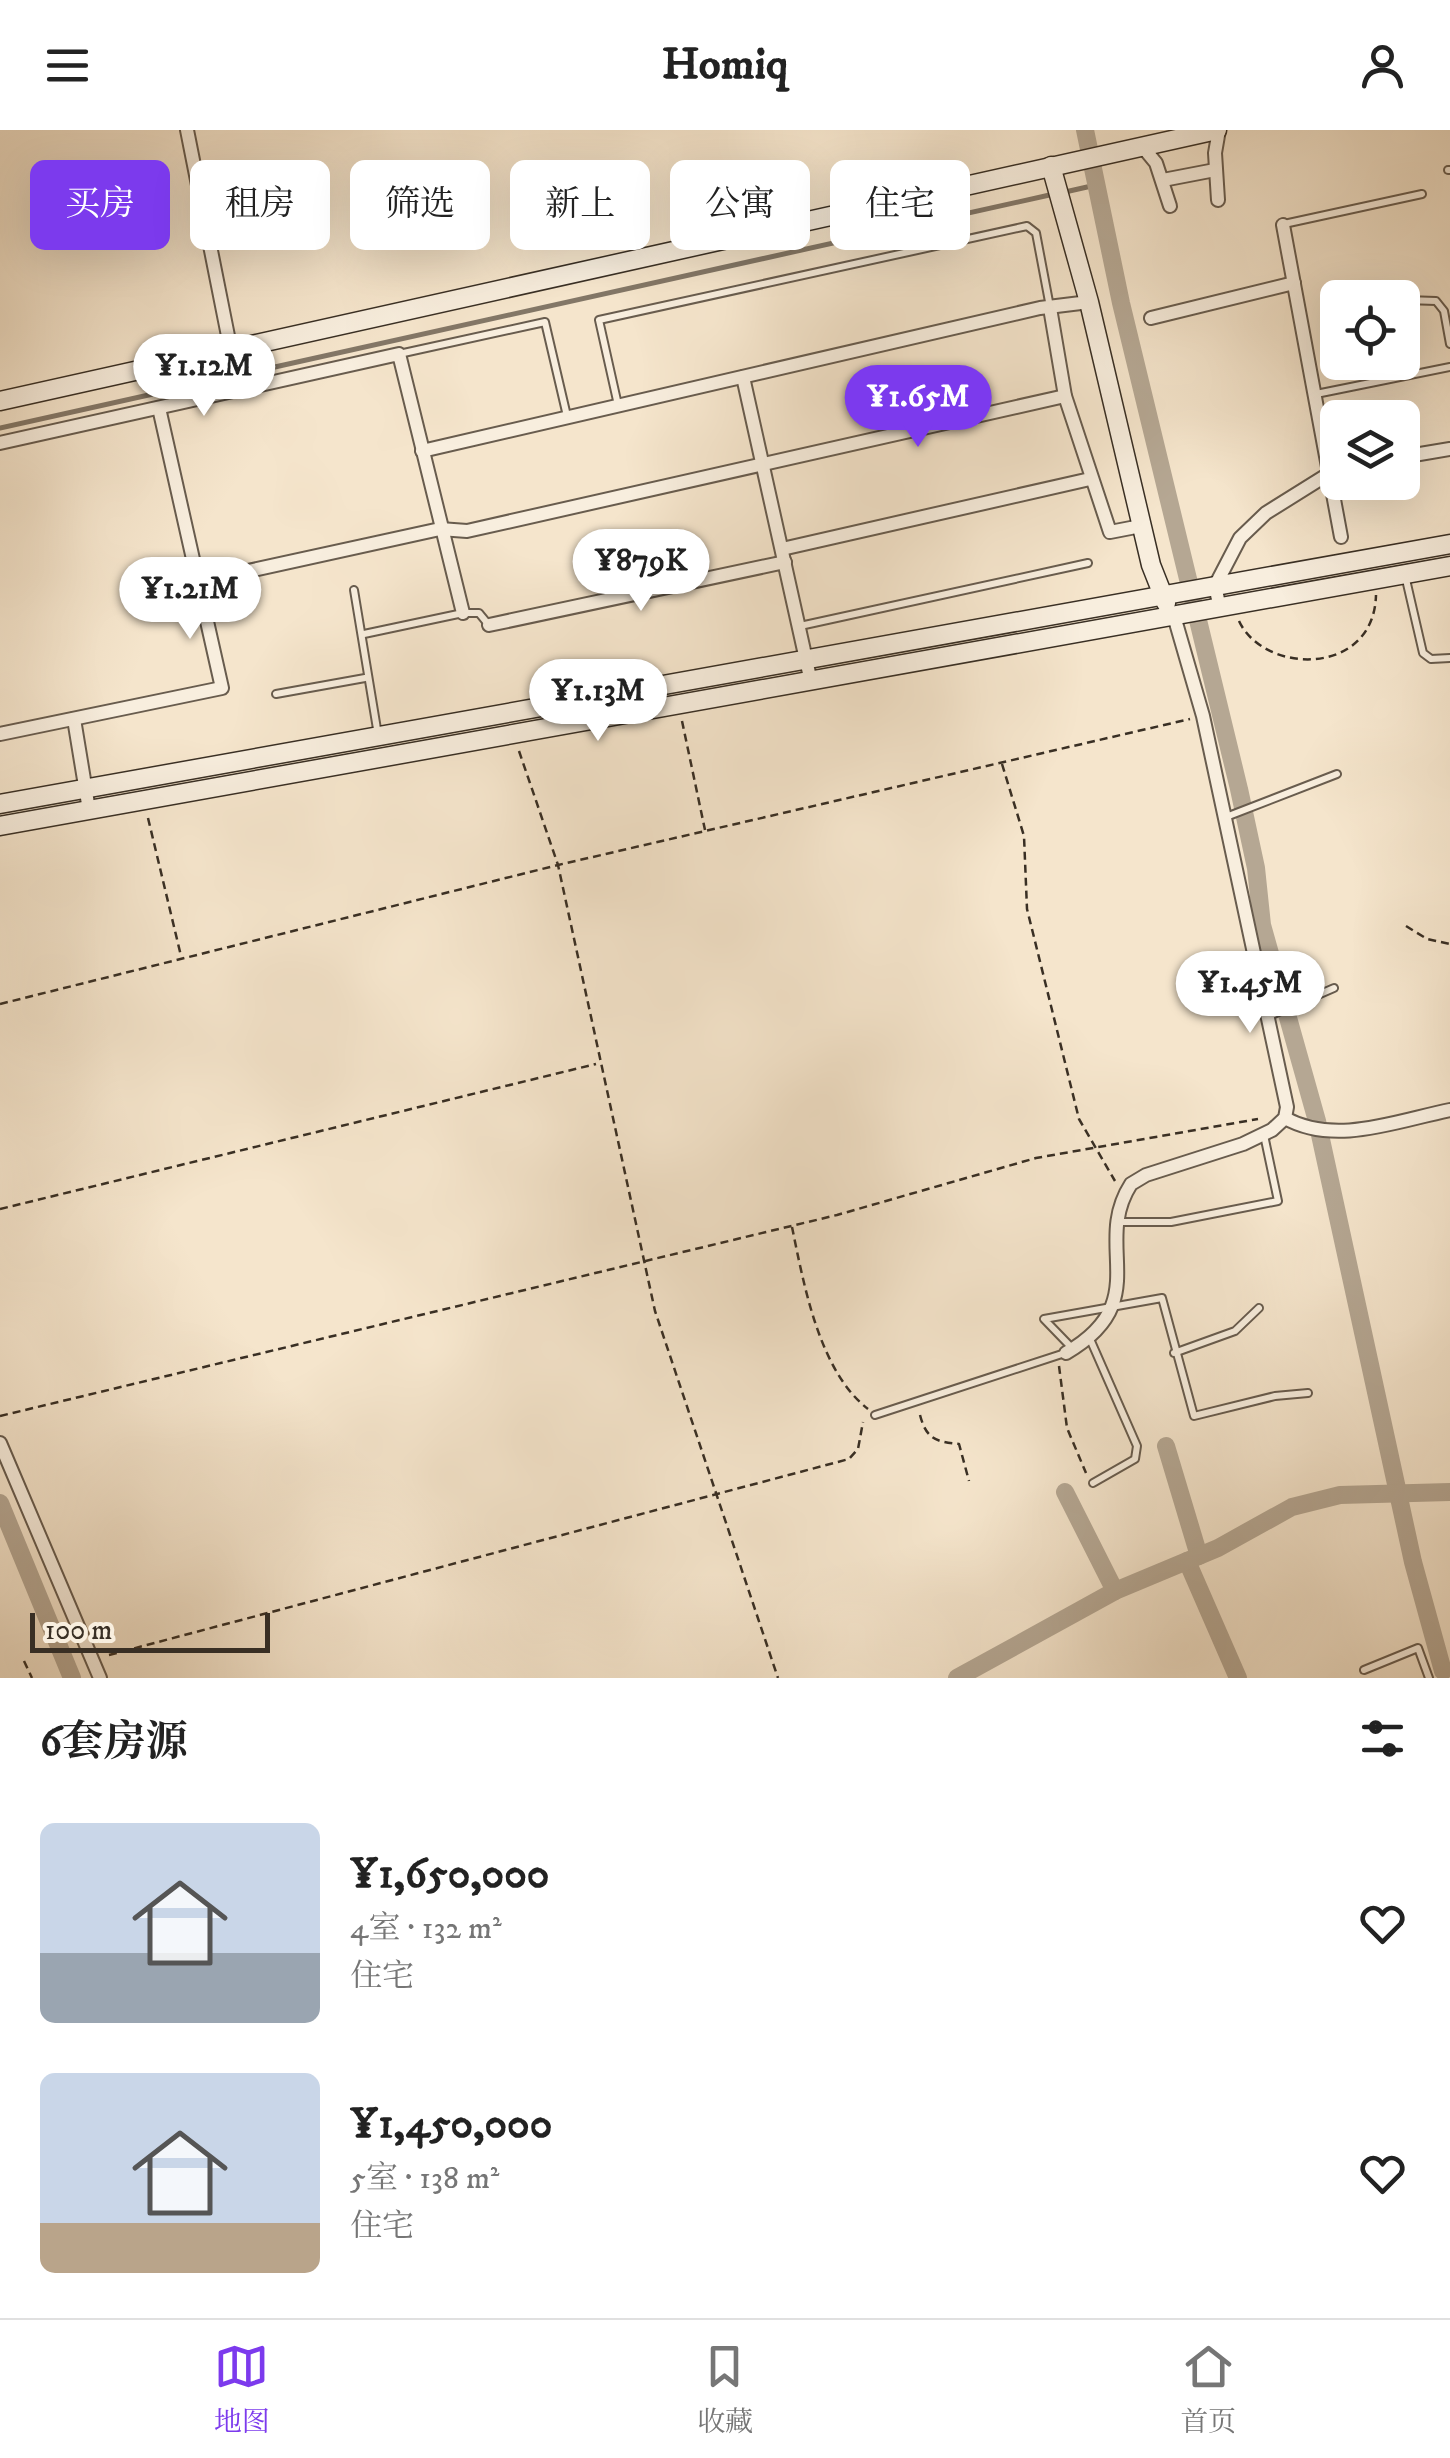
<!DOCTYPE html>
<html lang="zh">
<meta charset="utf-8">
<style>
body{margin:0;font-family:"IM FELL DW Pica","Noto Serif SC",serif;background:#f2f2f2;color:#222;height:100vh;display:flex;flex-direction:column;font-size:38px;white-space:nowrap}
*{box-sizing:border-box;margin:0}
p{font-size:32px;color:#767676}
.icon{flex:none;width:55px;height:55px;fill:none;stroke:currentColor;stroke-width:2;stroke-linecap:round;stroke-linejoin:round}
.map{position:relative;height:1548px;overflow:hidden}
.sheet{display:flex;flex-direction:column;background:#fff;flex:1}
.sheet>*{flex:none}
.banner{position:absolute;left:30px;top:30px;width:1390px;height:90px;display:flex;gap:20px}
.controls{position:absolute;left:1320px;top:150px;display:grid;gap:20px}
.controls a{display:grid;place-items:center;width:100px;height:100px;border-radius:15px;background:#fff;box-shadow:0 10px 40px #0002;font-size:50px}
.scale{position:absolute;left:30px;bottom:25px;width:240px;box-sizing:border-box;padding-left:10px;border:5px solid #392f24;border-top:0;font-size:28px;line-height:35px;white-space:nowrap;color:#392f24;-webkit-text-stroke:8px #f8eede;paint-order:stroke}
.price{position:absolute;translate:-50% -85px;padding:0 22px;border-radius:35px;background:#fff;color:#222;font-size:32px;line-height:65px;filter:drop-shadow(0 2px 5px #0008)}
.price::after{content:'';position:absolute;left:50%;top:60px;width:30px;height:22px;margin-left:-15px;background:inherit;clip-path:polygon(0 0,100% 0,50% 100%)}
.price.current{background:#7c3aed;color:#fff}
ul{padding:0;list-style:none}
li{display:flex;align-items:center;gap:30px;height:250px;padding:0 40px}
li span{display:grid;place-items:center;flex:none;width:280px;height:200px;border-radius:15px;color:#555}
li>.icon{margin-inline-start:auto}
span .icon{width:120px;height:120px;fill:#fffc;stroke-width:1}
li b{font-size:42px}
h2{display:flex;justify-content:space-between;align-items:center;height:120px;padding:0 40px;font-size:42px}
.chip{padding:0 35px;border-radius:15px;background:#fff;box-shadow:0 10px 40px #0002;font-size:35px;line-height:90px}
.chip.current{background:#7c3aed;color:#fff}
header{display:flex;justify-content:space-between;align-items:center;height:130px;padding:0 40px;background:#fff;font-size:45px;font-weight:700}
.tab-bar{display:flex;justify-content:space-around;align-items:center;height:140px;border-top:2px solid #e0e0e0;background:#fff;font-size:28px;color:#767676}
.tab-bar a{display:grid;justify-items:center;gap:5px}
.tab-bar .current{color:#7c3aed}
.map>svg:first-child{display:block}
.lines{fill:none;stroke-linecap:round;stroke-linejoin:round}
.stream{stroke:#837767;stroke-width:5}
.canal{stroke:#b5a793;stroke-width:18}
.lane-casing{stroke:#685c4e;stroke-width:10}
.street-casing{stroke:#685c4e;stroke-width:16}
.secondary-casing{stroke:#392f24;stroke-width:21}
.path{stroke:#392f24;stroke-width:2.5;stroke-dasharray:8 5;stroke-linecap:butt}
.lane{stroke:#f8eede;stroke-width:6}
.street{stroke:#f8eede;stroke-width:12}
.secondary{stroke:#f8eede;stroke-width:18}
</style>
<header><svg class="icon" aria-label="menu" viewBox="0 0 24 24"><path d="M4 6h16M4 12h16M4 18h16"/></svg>Homiq<svg class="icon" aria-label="person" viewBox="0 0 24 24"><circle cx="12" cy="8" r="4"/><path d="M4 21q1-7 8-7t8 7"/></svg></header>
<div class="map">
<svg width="1450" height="1548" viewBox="0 0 1450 1548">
<rect width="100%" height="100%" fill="#f5e5cc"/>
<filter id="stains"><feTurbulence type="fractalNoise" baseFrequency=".002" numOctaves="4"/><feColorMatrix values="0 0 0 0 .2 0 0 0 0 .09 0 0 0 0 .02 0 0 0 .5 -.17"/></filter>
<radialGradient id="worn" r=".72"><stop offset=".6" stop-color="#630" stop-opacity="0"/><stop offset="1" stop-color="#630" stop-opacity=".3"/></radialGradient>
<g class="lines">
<g class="stream">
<path d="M1065,62L1096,55"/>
<path d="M0,298L1054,64"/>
</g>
<g class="canal">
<path d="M1085,0L1121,173L1239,659L1256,738L1262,795L1317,991L1413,1432L1443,1541"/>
<path d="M1166,1316L1199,1426"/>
<path d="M1065,1362L1115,1461"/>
<path d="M0,1373L72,1548"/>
<path d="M1187,1431L1238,1548"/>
<path d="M957,1548L1115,1461L1218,1418L1292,1377L1340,1365L1450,1362"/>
</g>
<g class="lane-casing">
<g id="lane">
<path d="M1448,40H1450"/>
<path d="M1284,94L1422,64"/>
<path d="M1406,170L1436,171L1444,181L1450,214"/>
<path d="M399,224L545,192L567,286"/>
<path d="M1316,264L1450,237"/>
<path d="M618,275L599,190L1027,96L1036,103L1050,177"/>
<path d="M1405,445L1423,523L1431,529L1450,528"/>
<path d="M354,460L378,605"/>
<path d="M800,496L1088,433"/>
<path d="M364,504L463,483H479L488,494"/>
<path d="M276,564L365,548"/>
<path d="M1226,687L1337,644"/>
<path d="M1267,887L1334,858"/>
<path d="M1120,1092H1171L1278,1071L1264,1005"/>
<path d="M1090,1209L1137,1316L1135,1329L1093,1353"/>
<path d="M1072,1218L1044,1189L1162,1168L1194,1286L1275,1266L1308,1263"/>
<path d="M1174,1223L1235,1201L1259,1178"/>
<path d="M875,1285L1065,1223"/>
<path d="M1364,1540L1418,1518L1429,1548"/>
</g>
</g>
<g class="street-casing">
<g id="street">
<path d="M187,0L231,221"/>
<path d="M1142,16L1156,33L1170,76"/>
<path d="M1163,50L1215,40"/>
<path d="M1218,70L1215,23L1219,0"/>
<path d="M1283,95L1341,407"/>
<path d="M1050,178L1065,266L1110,402L1141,396"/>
<path d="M1151,188L1294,153"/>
<path d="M743,247L811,552"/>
<path d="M0,313L399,224L463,483"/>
<path d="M422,321L1040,178L1089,172"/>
<path d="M1402,327L1450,319"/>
<path d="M782,419L1090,349"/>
<path d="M198,452L440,399L467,401L1065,266"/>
<path d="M1220,478L1215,456L1240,408L1266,383L1338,338"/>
<path d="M489,495L785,432"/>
<path d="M74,589L89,680"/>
<path d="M0,604L222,558L159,278"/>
<path d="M1285,988C1335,1016 1396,991 1450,980"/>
<path d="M1066,1223C1156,1171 1091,1116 1131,1054L1146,1045L1243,1014L1272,1000L1285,988L1287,977L1203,586L1174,486"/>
<path d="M0,1313L100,1548"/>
</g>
</g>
<g class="secondary-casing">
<g id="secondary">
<path d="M1051,36L1089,172L1151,435L1166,473"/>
<path d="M0,271L1217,0"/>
<path d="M0,674L1450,414"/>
<path d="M0,696L1450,436"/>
</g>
</g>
<g class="path">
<path d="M1239,491C1264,545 1374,547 1376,465"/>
<path d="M682,591L705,700"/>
<path d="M519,621L558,735L655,1181L778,1548"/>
<path d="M1002,634L1024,706L1027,779L1079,989L1115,1051"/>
<path d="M148,688L181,826"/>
<path d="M1406,796L1427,809L1450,814"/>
<path d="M0,874L558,735L1190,589"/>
<path d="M0,1079L596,934"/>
<path d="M792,1097C804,1155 819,1241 868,1279"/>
<path d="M1059,1236L1067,1298L1086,1343"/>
<path d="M920,1285C926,1308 935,1312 959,1314L969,1351"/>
<path d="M0,1286L837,1085L1036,1028L1258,989"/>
<path d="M109,1525L849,1329L858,1319L863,1292"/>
<path d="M24,1531L32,1548"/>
</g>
<use href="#lane" class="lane"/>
<use href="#street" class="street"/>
<use href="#secondary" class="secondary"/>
</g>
<rect width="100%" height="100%" filter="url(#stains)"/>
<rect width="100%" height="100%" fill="url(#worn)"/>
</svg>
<div class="controls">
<a><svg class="icon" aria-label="locate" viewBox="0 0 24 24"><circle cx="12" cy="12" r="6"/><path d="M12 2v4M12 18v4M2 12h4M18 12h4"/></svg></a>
<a><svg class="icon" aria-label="layers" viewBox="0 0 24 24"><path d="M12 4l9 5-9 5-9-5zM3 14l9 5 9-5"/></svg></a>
</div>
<div class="scale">100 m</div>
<b class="price" style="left:204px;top:289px">¥1.12M</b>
<b class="price current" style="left:918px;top:320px">¥1.65M</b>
<b class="price" style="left:641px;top:484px">¥879K</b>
<b class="price" style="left:190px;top:512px">¥1.21M</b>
<b class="price" style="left:598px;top:614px">¥1.13M</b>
<b class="price" style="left:1250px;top:906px">¥1.45M</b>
<div class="banner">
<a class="chip current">买房</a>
<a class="chip">租房</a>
<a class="chip">筛选</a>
<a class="chip">新上</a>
<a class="chip">公寓</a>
<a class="chip">住宅</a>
</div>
</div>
<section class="sheet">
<h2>6套房源<svg class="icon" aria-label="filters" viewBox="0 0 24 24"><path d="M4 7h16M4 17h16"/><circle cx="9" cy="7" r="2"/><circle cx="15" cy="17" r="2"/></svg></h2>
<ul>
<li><span style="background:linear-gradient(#c9d6e8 65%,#9aa5b1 0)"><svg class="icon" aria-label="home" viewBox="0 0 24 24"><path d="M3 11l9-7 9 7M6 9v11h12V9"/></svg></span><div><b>¥1,650,000</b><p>4室 · 132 m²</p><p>住宅</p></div><svg class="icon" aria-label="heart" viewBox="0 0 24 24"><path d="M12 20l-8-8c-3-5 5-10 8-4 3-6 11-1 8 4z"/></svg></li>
<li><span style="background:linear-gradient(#c9d6e8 75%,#b9a48a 0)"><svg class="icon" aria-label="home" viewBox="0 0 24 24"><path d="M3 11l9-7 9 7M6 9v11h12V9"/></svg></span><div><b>¥1,450,000</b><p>5室 · 138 m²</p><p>住宅</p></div><svg class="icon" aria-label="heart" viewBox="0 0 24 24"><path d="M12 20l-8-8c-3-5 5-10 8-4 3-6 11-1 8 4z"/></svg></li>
</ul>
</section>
<nav class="tab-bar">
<a class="current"><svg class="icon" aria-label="map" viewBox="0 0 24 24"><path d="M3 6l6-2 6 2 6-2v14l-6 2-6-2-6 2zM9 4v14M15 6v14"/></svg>地图</a>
<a><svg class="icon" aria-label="saved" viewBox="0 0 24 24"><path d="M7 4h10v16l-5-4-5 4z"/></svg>收藏</a>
<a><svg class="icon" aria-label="home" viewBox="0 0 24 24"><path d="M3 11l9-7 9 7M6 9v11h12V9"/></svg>首页</a>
</nav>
